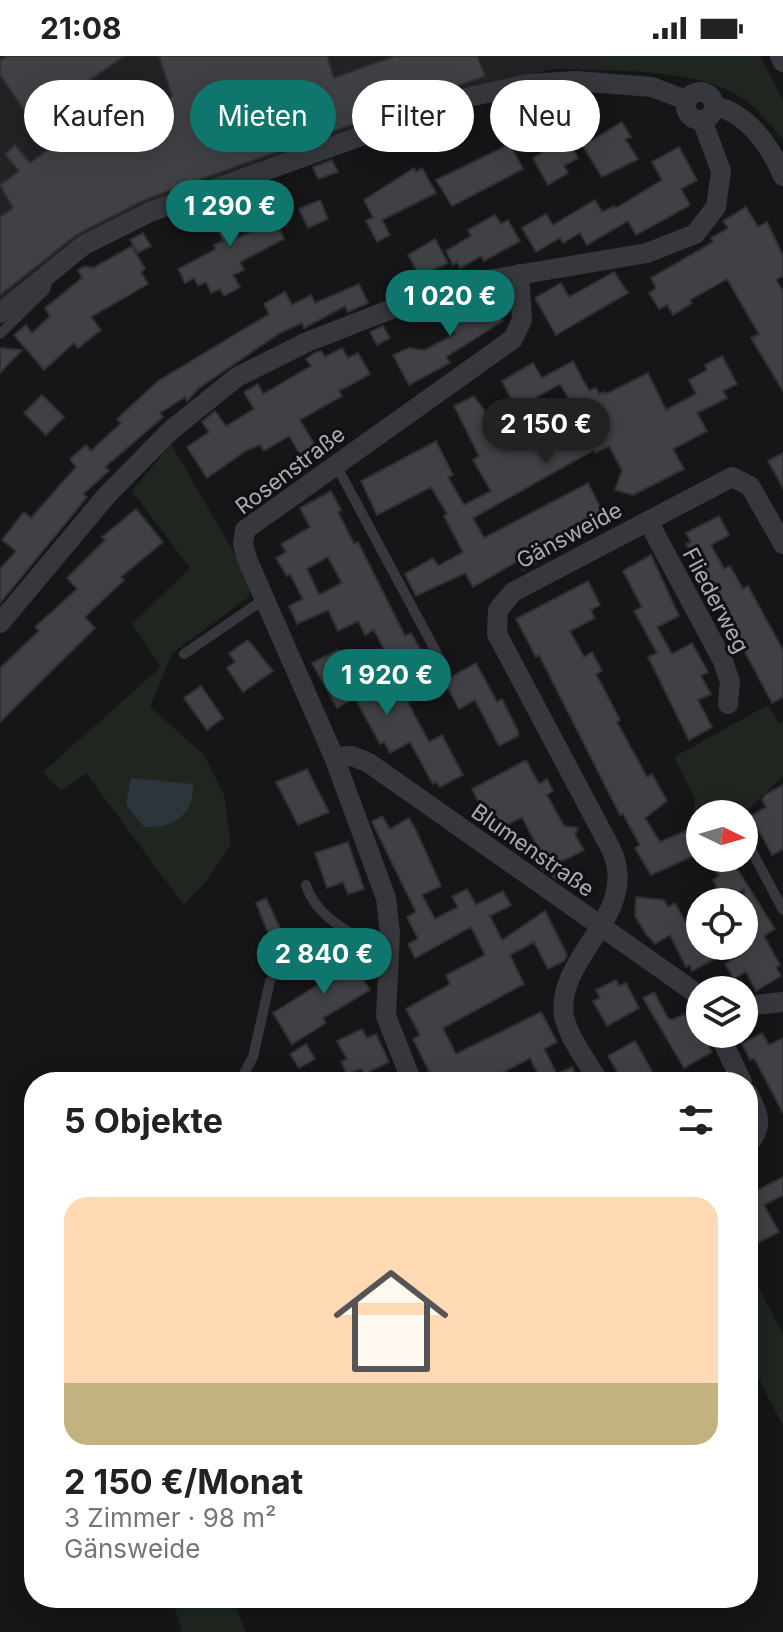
<!DOCTYPE html>
<html lang="de">
<meta charset="utf-8">
<style>
body{margin:0;font-family:Inter,sans-serif;background:#f2f2f2;color:#222;height:100vh;display:flex;flex-direction:column;font-size:30px;white-space:nowrap}
*{box-sizing:border-box;margin:0}
p{font-size:26px;color:#767676}
.icon{flex:none;width:44px;height:44px;fill:none;stroke:currentColor;stroke-width:2;stroke-linecap:round;stroke-linejoin:round}
.map{position:relative;flex:1;overflow:hidden}
.drawer{position:absolute;left:24px;top:1016px;width:734px;height:536px;display:flex;flex-direction:column;background:#fff;border-radius:32px;box-shadow:0 4px 20px #0003}
.drawer>*{flex:none}
.top-card{position:absolute;left:24px;top:24px;width:736px;height:72px;display:flex;gap:16px}
.needle{width:52px;rotate:95deg}
.fabs{position:absolute;left:686px;top:744px;display:grid;gap:16px}
.fabs a{display:grid;place-items:center;width:72px;height:72px;border-radius:50%;background:#fff;box-shadow:0 4px 20px #0003;font-size:40px}
.price{position:absolute;translate:-50% -68px;padding:0 18px;border-radius:28px;background:#0f766e;color:#fff;font-size:26px;line-height:52px;filter:drop-shadow(0 2px 4px #0008)}
.price::after{content:'';position:absolute;left:50%;top:48px;width:24px;height:18px;margin-left:-12px;background:inherit;clip-path:polygon(0 0,100% 0,50% 100%)}
.price.on{background:#222;color:#fff}
ul{padding:0;list-style:none}
li{display:grid;align-content:center;gap:16px;height:424px;padding:0 40px}
li span{display:grid;place-items:center;height:248px;border-radius:24px;color:#555}
li>.icon{margin-inline-start:auto}
span .icon{width:144px;height:144px;fill:#fffc;stroke-width:1}
li b{font-size:34px}
h2{display:flex;justify-content:space-between;align-items:center;height:96px;padding:0 40px;font-size:34px}
.tag{padding:0 28px;border-radius:36px;background:#fff;box-shadow:0 4px 20px #0003;font-size:28px;line-height:72px}
.tag.on{background:#0f766e;color:#fff}
.status{display:flex;justify-content:space-between;align-items:center;height:56px;padding:0 40px;background:#fff;direction:ltr}
.status svg{height:22px;fill:currentColor}
.map>svg:first-child{display:block}
.built{fill:#222225}
.green{fill:#1e261f}
.water{fill:#2c353c}
.building{fill:#404145;stroke:#303034;stroke-width:2;fill-rule:evenodd}
.lines{fill:none;stroke-linecap:round;stroke-linejoin:round}
.service{stroke:#37383d;stroke-width:10}
.minor{stroke:#37383d;stroke-width:20}
.labels{text-anchor:middle;stroke-width:6;stroke-linejoin:round;paint-order:stroke}
.street-label{font-size:22px;fill:#a8adb8;stroke:#111113}
</style>
<div class="status"><b>21:08</b><svg viewBox="0 0 49 12"><path d="M0 12V9h3v3zM5 12V6h3v6zM10 12V3h3v9zM15 12V0h3v12zM26 1h20v11H26zM47 4h2v5h-2z"/></svg></div>
<div class="map">
<svg width="783" height="1576" viewBox="0 0 783 1576">
<rect width="100%" height="100%" fill="#161618"/>
<path class="built" d="M0,0H597L600,14L554,13L492,26L242,113L0,246Z"/>
<g class="green">
<path d="M597,0H760L783,44V84C773,72 762,58 749,47C714,18 644,15 600,14Z"/>
<path d="M171,388L251,526L249,541L172,597L150,651L204,699L224,739L231,788L208,823L184,849L86,717L61,735L43,716L161,611L132,568L190,512L132,435Z"/>
<path d="M768,649L779,667L783,665V720L743,758L694,760L695,743L674,701Z"/>
<path d="M749,1213L783,1279V1370L748,1302Z"/>
<path d="M172,1542H232L246,1576H182Z"/>
</g>
<path class="water" d="M131,722L193,728C194,759 173,773 144,771L126,748Z"/>
<g class="building">
<path d="M7,0H124L32,65L0,19V5Z"/>
<path d="M159,0H327L334,22L395,0H477L485,20L144,144L76,179L0,239V161L13,152L0,129L19,115L5,98L15,89L30,107L130,32L148,57L172,40Z"/>
<path d="M554,49L562,63L548,72L540,58Z"/>
<path d="M622,66L631,81L625,83L638,103L602,121L583,90Z"/>
<path d="M563,75L578,102L564,110L568,117L548,129L533,102L551,92L547,84Z"/>
<path d="M510,88L523,113L452,150L436,124Z"/>
<path d="M679,91L697,124L681,133L690,149L636,179L628,165L587,189L580,177L563,187L560,182L536,196L522,172L546,158L553,169L595,144L602,156L614,150L616,152L662,124L652,106Z"/>
<path d="M332,104L338,116L318,123L313,111Z"/>
<path d="M414,112L416,116L422,112L436,137L382,164L390,179L377,186L366,165L373,161L364,144Z"/>
<path d="M251,133L256,143L231,152L227,156L239,181L276,164L284,183L240,206L244,214L233,219L240,231L224,240L220,233L211,237L206,226L198,230L194,222L185,227L178,213L216,193L214,189L223,185L206,150Z"/>
<path d="M320,144L328,163L308,172L299,153Z"/>
<path d="M746,151L758,171L767,166L783,200V220L776,224L783,235V335L751,282L759,278L727,223L690,244L692,247L673,259L667,249L659,253L649,237L656,232L651,222L713,186L711,182L728,172L723,165Z"/>
<path d="M495,159L501,168L508,164L520,185L484,205L481,200L460,212L457,206L453,209L446,195L471,180L468,174Z"/>
<path d="M143,177L151,190L138,197L130,184Z"/>
<path d="M435,183L448,207L420,220L408,199Z"/>
<path d="M132,190L145,213L141,216L148,228L91,261L101,274L78,292L74,287L44,314L14,279L26,269L32,277L50,260L45,252L82,222L78,214L85,210L93,212Z"/>
<path d="M614,216L628,237L556,279L535,242L561,227L569,241Z"/>
<path d="M359,228L368,247L348,256L345,250L304,272L302,267L280,277L199,332L187,345L185,341L160,357L163,361L105,411L109,415L83,438L87,441L0,547V513L16,495L2,484L24,456L31,462L76,411L70,403L86,389L91,395L121,367L117,363L158,325L269,258L264,248L285,236L292,249L311,239L315,247Z"/>
<path d="M487,238L503,265L446,301L450,307L409,329L393,299L409,292L425,294L455,278L439,251L461,245L465,251Z"/>
<path d="M383,270L390,282L377,289L370,276Z"/>
<path d="M0,292L22,294L0,317Z"/>
<path d="M342,292L348,302L358,297L370,318L339,335L342,340L300,364L316,391L301,400L289,380L264,395L260,389L247,394L207,422L187,391L209,376L202,366L215,355L226,370L254,353L244,336L258,328L263,338L311,310L306,303L316,296L321,295L325,301Z"/>
<path d="M722,300L737,328L723,335L727,342L697,357L707,375L673,393L684,413L633,439L615,434L622,414L609,390L595,397L594,394L473,462L484,482L588,427L606,462L566,483L569,489L523,514L518,505L473,531L465,517L416,540L405,518L433,502L438,510L463,496L444,460L447,458L431,431L377,459L361,425L436,385L453,419L448,421L464,449L491,435L473,404L479,400L454,350L474,340L487,358L504,350L521,384L550,367L558,382L563,380L570,392L592,380L560,328L516,353L502,325L533,307L542,322L573,305L589,335L596,332L599,338L604,336L606,338L648,317L666,354L696,338L689,324L707,314L705,309Z"/>
<path d="M42,339L64,361L46,379L24,357Z"/>
<path d="M783,397V432L768,405Z"/>
<path d="M331,435L341,454L338,456L354,488L358,486L405,580L411,577L425,602L396,617L374,574L365,579L358,565L338,575L328,554L297,568L289,550L303,543L290,518L287,520L276,502L286,496L281,488L310,471L300,452ZM328,501L342,527L319,539L307,513Z"/>
<path d="M136,453L163,486L121,521L124,524L85,561L95,572L0,666V612L39,575L35,571L77,533L67,522L105,484L102,481Z"/>
<path d="M719,460L729,479L711,489L724,513L730,510L743,533L748,530L783,594V641L772,647L729,566L733,564L719,537L714,540L686,488L691,486L686,477Z"/>
<path d="M651,499L679,560L657,571L672,598L692,587L708,616L701,620L711,638L698,644L712,671L689,684L648,601L657,597L634,555L642,551L623,515Z"/>
<path d="M588,525L600,549L591,554L595,562L570,575L584,601L592,596L602,615L596,618L620,664L617,666L647,721L652,718L667,745L645,762L660,786L700,769V797L651,819L635,792L640,789L623,758L620,759L539,599L536,601L516,563Z"/>
<path d="M248,584L273,615L243,636L227,612L235,606L229,597Z"/>
<path d="M338,594L345,608L357,601L384,652L405,641L429,686L442,679L463,719L440,731L436,726L433,728L410,686L390,697L384,686L380,688L355,642L337,652L312,607Z"/>
<path d="M476,607L497,646L502,643L518,675V680L499,690L475,644L459,653L444,625Z"/>
<path d="M201,630L223,662L207,674L184,642Z"/>
<path d="M526,704L539,728L547,723L553,735L547,739L564,770L578,772L575,779L584,794L556,808L568,831L542,813L546,808L522,761L499,773L491,759L486,761L472,733Z"/>
<path d="M307,713L329,756L298,769L276,726Z"/>
<path d="M783,729V793L772,799L751,760L766,751L762,744L765,739Z"/>
<path d="M382,760L390,773L409,762L416,774L441,830L422,839L435,863L458,851L452,841L467,833L476,849L503,835L511,849L490,860L502,884L545,855L567,899L564,905L548,913L534,886L510,899L524,928L443,972L456,998L541,956L557,986L544,993L557,1018L572,1011L580,1026H542L530,1002L486,1026H434L413,983L420,979L406,953L450,928L446,919L485,899L471,871L415,902L408,888L418,883L407,861L416,856L372,766Z"/>
<path d="M348,786L364,833L348,838L343,826L327,832L315,797Z"/>
<path d="M731,803L775,873L764,880L780,909L776,911L781,920L756,935L746,916L734,923L725,908L744,897V833L734,839L731,833L720,838L713,824L719,820L715,812Z"/>
<path d="M636,841L664,844L668,851L675,847L692,878L700,874V890H715L720,900L692,915L690,909L686,911L670,879L655,888L646,878L635,860Z"/>
<path d="M266,842L288,889L275,894L256,847Z"/>
<path d="M352,888L361,903L357,905L365,918L361,920L370,934L323,962L326,967L292,988L273,957L332,920L323,905Z"/>
<path d="M616,924L619,930L626,927L639,952L607,970L593,945L600,942L596,934Z"/>
<path d="M654,936L668,962L672,964L684,958L697,981L702,978L712,996L684,1012L643,942Z"/>
<path d="M362,973L367,982L376,978L389,1006L365,1018L361,1013L347,1018L341,1006L347,1003L337,985Z"/>
<path d="M762,977L769,989L783,982V1057L754,1002L750,1004L742,988Z"/>
<path d="M635,985L658,1026H623L608,1000Z"/>
<path d="M306,988L315,1003L299,1012L290,998Z"/>
<path d="M783,1121V1139L764,1149L779,1176L748,1192V1173L755,1169L748,1156V1139Z"/>
</g>
<g class="lines">
<g class="service">
<path d="M0,278L45,234L49,220"/>
<path d="M336,409L441,605"/>
<path d="M184,598L263,544"/>
<path d="M744,780L783,854"/>
<path d="M306,829C316,861 357,885 389,892"/>
<path d="M241,1023L253,1001L270,925"/>
<path d="M338,1026H363"/>
</g>
<g class="minor">
<path d="M780,0L783,6"/>
<circle cx="700" cy="50" r="14"/>
<path d="M714,50C747,56 771,91 783,120"/>
<path d="M0,257L84,189L150,156L469,41L529,28L576,25L652,31L686,44"/>
<path d="M648,465L723,605L730,626L728,648"/>
<path d="M0,567L107,439L170,375L237,321L307,286L407,247L482,225L647,197L695,178L716,151L721,115L702,64"/>
<path d="M334,701L352,700L369,707L700,940"/>
<path d="M744,950L783,946"/>
<path d="M719,978L742,1026"/>
<path d="M412,1026L386,960L390,877L386,842L334,701L247,503L243,488L245,474L513,283L522,264L519,218"/>
<path d="M599,1026C588,1007 568,981 564,960C555,900 642,858 611,793L497,578L498,554L513,536L732,421L750,430L783,488"/>
<path d="M748,1037C756,1054 764,1067 752,1083"/>
</g>
</g>
<g class="labels">
<g class="street-label">
<text transform="translate(290 414) rotate(-37)" y="8">Rosenstraße</text>
<text transform="translate(569 479) rotate(-28)" y="8">Gänsweide</text>
<text transform="translate(716 544) rotate(62)" y="8">Fliederweg</text>
<text transform="translate(533 794) rotate(35)" y="8">Blumenstraße</text>
</g>
</g>
</svg>
<div class="fabs">
<a><svg class="needle" viewBox="-14 -14 28 28"><path d="M0-13l5 13h-10z" fill="#e53935"/><path d="M0 13l5-13h-10z" fill="#767676"/></svg></a>
<a><svg class="icon" aria-label="locate" viewBox="0 0 24 24"><circle cx="12" cy="12" r="6"/><path d="M12 2v4M12 18v4M2 12h4M18 12h4"/></svg></a>
<a><svg class="icon" aria-label="layers" viewBox="0 0 24 24"><path d="M12 4l9 5-9 5-9-5zM3 14l9 5 9-5"/></svg></a>
</div>
<b class="price" style="left:230px;top:192px">1 290 €</b>
<b class="price" style="left:450px;top:282px">1 020 €</b>
<b class="price on" style="left:546px;top:410px">2 150 €</b>
<b class="price" style="left:387px;top:661px">1 920 €</b>
<b class="price" style="left:324px;top:940px">2 840 €</b>
<div class="top-card">
<a class="tag">Kaufen</a>
<a class="tag on">Mieten</a>
<a class="tag">Filter</a>
<a class="tag">Neu</a>
</div>
<section class="drawer">
<h2>5 Objekte<svg class="icon" aria-label="filters" viewBox="0 0 24 24"><path d="M4 7h16M4 17h16"/><circle cx="9" cy="7" r="2"/><circle cx="15" cy="17" r="2"/></svg></h2>
<ul>
<li><span style="background:linear-gradient(#ffd9b3 75%,#c2b280 0)"><svg class="icon" aria-label="home" viewBox="0 0 24 24"><path d="M3 11l9-7 9 7M6 9v11h12V9"/></svg></span><div><b>2 150 €/Monat</b><p>3 Zimmer · 98 m²</p><p>Gänsweide</p></div></li>
</ul>
</section>
</div>
